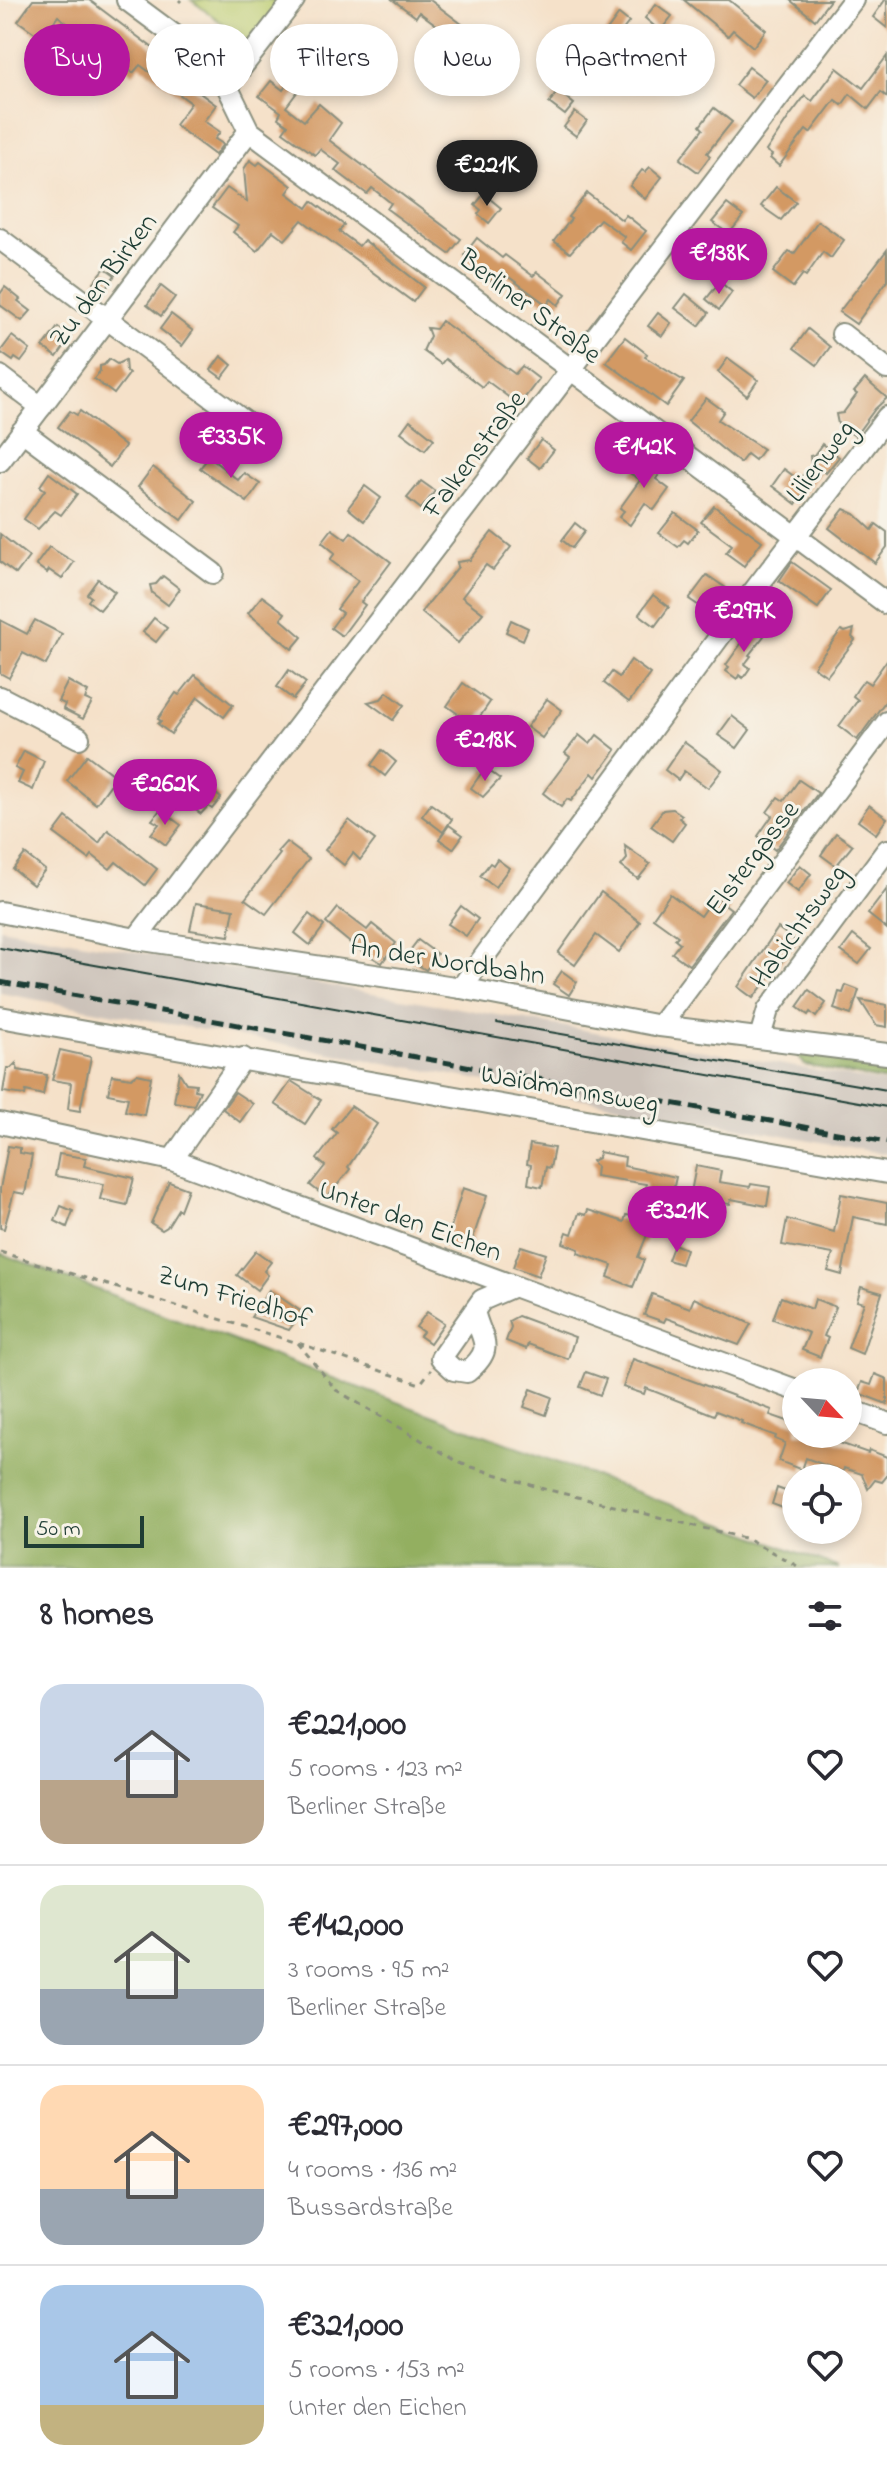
<!DOCTYPE html>
<meta charset="utf-8">
<style>
body{margin:0;font-family:"Indie Flower",sans-serif;background:#f7f7f7;color:#2b2b33;height:100vh;display:flex;flex-direction:column;font-size:30px;white-space:nowrap}
*{box-sizing:border-box;margin:0}
p{font-size:26px;color:#7c7c81}
.icon{flex:none;width:44px;height:44px;fill:none;stroke:currentColor;stroke-width:2;stroke-linecap:round;stroke-linejoin:round}
.map{position:relative;height:1568px;overflow:hidden}
.side{display:flex;flex-direction:column;background:#fff;flex:1}
.side>*{flex:none}
.guide{position:absolute;left:24px;top:24px;width:840px;height:72px;display:flex;gap:16px}
.needle{width:52px;rotate:116deg}
.controls{position:absolute;left:782px;top:1368px;display:grid;gap:16px}
.controls a{display:grid;place-items:center;width:80px;height:80px;border-radius:50%;background:#fff;box-shadow:0 4px 12px #0003;font-size:40px}
.scale{position:absolute;left:24px;bottom:20px;width:120px;box-sizing:border-box;padding-left:8px;border:4px solid #1f3d34;border-top:0;font-size:22px;line-height:28px;white-space:nowrap;color:#1f3d34;-webkit-text-stroke:6px #f7f3e8;paint-order:stroke}
.price{position:absolute;translate:-50% -68px;padding:0 18px;border-radius:28px;background:#b5179e;color:#fff;font-size:26px;line-height:52px;filter:drop-shadow(0 2px 4px #0008)}
.price::after{content:'';position:absolute;left:50%;top:48px;width:24px;height:18px;margin-left:-12px;background:inherit;clip-path:polygon(0 0,100% 0,50% 100%)}
.price.current{background:#222;color:#fff}
ul{padding:0;list-style:none}
li{display:flex;align-items:center;gap:24px;height:200px;padding:0 40px}
li+li{border-top:2px solid #e1e1e2}
li span{display:grid;place-items:center;flex:none;width:224px;height:160px;border-radius:24px;color:#555}
li>.icon{margin-inline-start:auto}
span .icon{width:96px;height:96px;fill:#fffc;stroke-width:1}
li b{font-size:34px}
h2{display:flex;justify-content:space-between;align-items:center;height:96px;padding:0 40px;font-size:34px}
.pill{padding:0 28px;border-radius:36px;background:#fff;box-shadow:0 4px 12px #0003;font-size:28px;line-height:72px}
.pill.current{background:#b5179e;color:#fff}
.map>svg:first-child{display:block}
.industrial{fill:#ccc2b9}
.green{fill:#bacb6d;stroke:#6c8450;stroke-width:2}
.forest{fill:#93af60;stroke:#59764a;stroke-width:2}
.building{fill:#d39964}
.lines{fill:none;stroke-linecap:round;stroke-linejoin:round}
.minor-casing{stroke:#8a8f7e;stroke-width:24}
.path{stroke:#8a8f7e;stroke-width:3;stroke-dasharray:6 6;stroke-linecap:butt}
.minor{stroke:#fff;stroke-width:20}
.tram{stroke:#1f3d34;stroke-width:2}
.rail{stroke:#1f3d34;stroke-width:5;stroke-dasharray:12 6;stroke-linecap:butt}
.labels{text-anchor:middle;stroke-width:6;stroke-linejoin:round;paint-order:stroke}
.street-label{font-size:28px;fill:#1f3d34;stroke:#f7f3e8}
</style>
<div class="map">
<svg width="887" height="1568" viewBox="0 0 887 1568">
<rect width="100%" height="100%" fill="#f7f3e8"/>
<filter id="ink" filterUnits="userSpaceOnUse"><feTurbulence type="fractalNoise" baseFrequency=".0125" numOctaves="2"/><feDisplacementMap in="SourceGraphic" scale="16" xChannelSelector="R" yChannelSelector="G"/><feConvolveMatrix kernelMatrix="1 2 1 2 8 2 1 2 1" color-interpolation-filters="sRGB"/></filter>
<filter id="wash" filterUnits="userSpaceOnUse"><feTurbulence type="fractalNoise" baseFrequency=".006" numOctaves="4" result="noise"/><feDisplacementMap in="SourceGraphic" scale="32" xChannelSelector="R" yChannelSelector="G"/><feGaussianBlur stdDeviation="1.8" result="paint"/><feColorMatrix in="noise" values="0 0 0 0 0 0 0 0 0 0 0 0 0 0 0 0 0 1.4 0 .05"/><feComposite in="paint" operator="in"/></filter>
<g filter="url(#wash)">
<rect width="100%" height="100%" fill="#f5e1c9"/>
<path class="industrial" d="M0,928L887,1083V1154L0,993Z"/>
<path class="green" d="M191,0H285L251,44Z"/>
<g class="forest">
<path d="M805,1047L887,1062V1081L805,1065L798,1056Z"/>
<path d="M0,1253L839,1568H0Z"/>
</g>
<g id="blocks">
<g class="building">
<path d="M33,0H89L186,73L181,79L216,105L204,121L220,132L215,139L223,144L215,155L175,125L191,103L140,65L133,73L123,65L129,57L94,30L87,39L58,16L42,38L18,21Z"/>
<path d="M393,0H430L512,62L499,80L485,69L489,64L419,12L416,17Z"/>
<path d="M684,0H729L766,30L753,47L733,30L728,36Z"/>
<path d="M790,0H830L815,20Z"/>
<path d="M885,0H887V28L873,17Z"/>
<path d="M656,4L672,16L660,31L645,18Z"/>
<path d="M619,14L629,22L612,44L603,36Z"/>
<path d="M646,56L667,71L653,90L632,74Z"/>
<path d="M887,56V97L881,92L868,109L850,94L842,105L835,100L810,133L806,130L779,166L770,158L772,155L766,151L789,117L805,96L812,101L837,68L863,88Z"/>
<path d="M749,67L766,80L752,98L735,85Z"/>
<path d="M291,79L301,87L286,107L304,121L319,104L341,123L329,140L461,239L449,254L387,209L391,203L372,188L367,194L335,170L340,164L320,149L315,155L283,132L288,125L278,118L281,112L259,96L271,81L283,90Z"/>
<path d="M558,91L574,104L565,115L549,103Z"/>
<path d="M714,108L732,122L707,153L710,156L698,172L680,159L703,129L700,126Z"/>
<path d="M575,112L587,121L576,136L564,127Z"/>
<path d="M250,160L257,165L260,162L292,186L287,193L307,208L312,201L344,225L339,231L359,246L364,240L424,287L413,302L302,220L285,240L273,231L257,251L233,232L238,226L212,208L227,188L247,202L244,169Z"/>
<path d="M650,167L662,177L645,199L630,186L642,170L645,172Z"/>
<path d="M776,187L796,202L781,220L761,206Z"/>
<path d="M587,193L622,220L626,215L646,231L631,250L621,242L625,237L600,219L570,253L554,241L571,219L568,217Z"/>
<path d="M484,194L501,208L489,223L478,214L481,210L475,205Z"/>
<path d="M727,204L743,216L729,234L712,222Z"/>
<path d="M818,221L844,240L831,258L823,252L806,276L803,274L793,287L773,272L789,251L794,254Z"/>
<path d="M477,238L502,258L505,255L533,276L537,272L566,294L558,305L551,299L547,305L506,275L498,286L473,267L475,264L464,255Z"/>
<path d="M698,240L715,253L702,269L686,256Z"/>
<path d="M887,250V281L856,324L839,312Z"/>
<path d="M105,268L115,275L105,290L94,282Z"/>
<path d="M720,282L732,292L719,310L706,299Z"/>
<path d="M161,286L175,297L161,316L147,305Z"/>
<path d="M5,287L20,299L18,301L31,311L22,321L0,305V294Z"/>
<path d="M686,294L709,313L699,326L675,308Z"/>
<path d="M658,313L671,323L662,336L648,326Z"/>
<path d="M171,314L193,331L182,346L160,329Z"/>
<path d="M442,321L515,374L522,366L539,379L519,405L487,381L482,387L445,359L441,364L423,351L430,336L427,328L436,329Z"/>
<path d="M58,327L71,337L57,357L43,347Z"/>
<path d="M808,329L830,347L817,365L794,348Z"/>
<path d="M12,336L30,350L21,362L15,358L13,361L0,352Z"/>
<path d="M625,337L647,354L645,357L684,381L666,406L606,362Z"/>
<path d="M221,356L232,365L222,378L211,370Z"/>
<path d="M728,358L758,380L747,396L718,372Z"/>
<path d="M109,359L117,364L125,360L126,371L129,374L114,394L94,379L100,371V366L104,365Z"/>
<path d="M865,379L887,398L875,409L855,436L838,424L836,414L843,413L857,394L854,392Z"/>
<path d="M706,398L724,411L718,420L763,449L755,460L747,454L740,463L688,421Z"/>
<path d="M70,411L77,415L80,411L125,446L110,467L58,427Z"/>
<path d="M410,420L434,439L425,450L401,432Z"/>
<path d="M541,440L554,450L540,468L527,458Z"/>
<path d="M822,444L839,457L826,473L822,470L796,504L772,486L784,469L799,480L811,465L810,456L814,455Z"/>
<path d="M644,456L663,469L656,479L669,489L654,510L645,503L630,525L619,517L624,511L620,508L640,480L631,474Z"/>
<path d="M209,457L238,480L244,473L260,484L247,502L200,468Z"/>
<path d="M153,467L196,501L182,520L138,487Z"/>
<path d="M49,473L77,494L61,515L55,511L38,529L24,519L45,490L40,486Z"/>
<path d="M421,481L435,491L421,509L407,498Z"/>
<path d="M365,486L381,498L364,521L348,508Z"/>
<path d="M714,506L762,541L744,566L726,553L732,545L701,522Z"/>
<path d="M844,509L855,514L872,530L876,524L887,532V547L875,563L829,528Z"/>
<path d="M675,513L698,530L688,543L684,540L678,547L659,533Z"/>
<path d="M575,523L585,531L572,548L562,540Z"/>
<path d="M332,529L346,539L351,532L391,562L361,602L365,605L342,636L331,628L342,613L337,609L358,581L330,560L335,553L322,542Z"/>
<path d="M492,532L511,547L493,570L486,565L462,597L483,613L458,643L421,612L458,567L457,562L470,560Z"/>
<path d="M0,534L29,557L16,574L0,562Z"/>
<path d="M49,547L74,562L62,579L49,570L47,573L36,565Z"/>
<path d="M792,562L831,590L818,608L779,581Z"/>
<path d="M707,575L726,588L708,612L689,599Z"/>
<path d="M163,576L180,589L168,605L152,593L150,585L156,584Z"/>
<path d="M98,579L115,592L100,610L88,601L91,597L87,594Z"/>
<path d="M653,595L669,607L655,626L639,614Z"/>
<path d="M262,596L285,613L281,619L302,637L292,649L248,613Z"/>
<path d="M154,618L167,628L156,642L143,632Z"/>
<path d="M0,620L27,634L35,620L62,634L46,665L23,653L9,678L0,673Z"/>
<path d="M511,620L528,628L523,640L506,632Z"/>
<path d="M753,627L764,636L749,655L751,656L745,664L750,668L743,678L739,675L737,679L726,671L729,667L726,665Z"/>
<path d="M854,629L852,637L855,640L827,676L814,667L841,630L845,632Z"/>
<path d="M631,660L650,674L629,702L604,683L612,672L619,677Z"/>
<path d="M887,660V699L857,740L839,726L858,700L853,696L858,688L864,680L870,684Z"/>
<path d="M289,670L306,683L293,699L277,687Z"/>
<path d="M195,675L233,705L224,717L198,697L171,734L158,724L161,721L158,719L176,693L179,695Z"/>
<path d="M68,681L88,692L85,699L92,702L83,719L63,709L65,704L58,701Z"/>
<path d="M463,683L490,702L474,725L447,706Z"/>
<path d="M387,692L404,705L393,720L368,702L381,699Z"/>
<path d="M547,699L562,710L542,738L527,727Z"/>
<path d="M732,716L750,730L737,748L718,735Z"/>
<path d="M508,720L520,729L510,743L504,739L494,753L472,737L484,721L499,732Z"/>
<path d="M579,735L590,744L597,735L616,750L596,777L592,773L571,801L567,799L561,807L543,793L570,757L565,753Z"/>
<path d="M684,742L722,770L708,788L684,771L678,780L665,770Z"/>
<path d="M382,750L396,762L385,776L371,765Z"/>
<path d="M24,751L44,761L33,790L18,783L23,772L15,768Z"/>
<path d="M87,755L116,777L96,804L67,781Z"/>
<path d="M485,768L500,779L483,797L471,788Z"/>
<path d="M799,780L818,793L775,850L758,836L772,816L767,812L778,797L784,801Z"/>
<path d="M202,783L221,798L212,809L208,806L201,814L186,803Z"/>
<path d="M431,804L452,819L443,832L422,816Z"/>
<path d="M869,805L887,818L876,834L858,821Z"/>
<path d="M673,809L682,815L679,818L685,823L672,841L651,826L663,810Z"/>
<path d="M160,810L181,825L166,845L151,834L159,824L152,820Z"/>
<path d="M66,817L99,843L108,830L157,869L145,885L116,862L110,869L92,855L89,859L54,833Z"/>
<path d="M349,820L375,840L360,860L353,853L344,865L325,850Z"/>
<path d="M449,825L463,835L453,849L439,839Z"/>
<path d="M836,833L853,845L836,866L821,855Z"/>
<path d="M286,842L309,859L266,914L245,899L280,854L277,852Z"/>
<path d="M625,846L650,864L638,879L621,866L627,859Z"/>
<path d="M25,854L45,870L33,885L13,869Z"/>
<path d="M497,859L509,868L495,887L480,876L490,863L493,865Z"/>
<path d="M800,865L811,874L798,892L786,883Z"/>
<path d="M887,889V929L868,914Z"/>
<path d="M601,892L640,922L619,952L596,935L575,965L558,953Z"/>
<path d="M670,894L700,916L714,896L731,909L689,965L672,953L680,943L675,939L678,936L653,918Z"/>
<path d="M196,903L234,909L229,936L190,930Z"/>
<path d="M461,906L478,919L466,936L448,924Z"/>
<path d="M338,908L367,930L372,924L396,943L382,963L355,947L326,923Z"/>
<path d="M309,914L324,926L310,945L295,933Z"/>
<path d="M778,928L797,942L753,998L738,987Z"/>
<path d="M853,935L871,949L859,964L841,951Z"/>
<path d="M418,940L437,954L426,970L405,957Z"/>
<path d="M562,971L577,982L569,995L553,984Z"/>
<path d="M846,985L859,990L851,1015L834,1009L839,992L843,993Z"/>
<path d="M809,990L826,1003L816,1017L810,1012L808,1015L797,1007Z"/>
<path d="M860,1000L887,1005V1027L876,1025Z"/>
<path d="M60,1050L91,1057L80,1111L68,1109L71,1083L52,1080Z"/>
<path d="M16,1063L18,1070L47,1075L43,1095L26,1091L25,1095L3,1092L7,1068H11Z"/>
<path d="M179,1072L186,1083L196,1084L195,1090L200,1091L194,1105L174,1102Z"/>
<path d="M137,1074L151,1077L144,1115L125,1111L128,1098L108,1094L112,1075L131,1078Z"/>
<path d="M291,1081L321,1100L305,1124L275,1104Z"/>
<path d="M235,1092L253,1104L240,1122L223,1109Z"/>
<path d="M351,1106L377,1124L348,1167L350,1169L327,1198L310,1185L325,1166L317,1159L337,1133L332,1129Z"/>
<path d="M530,1144L554,1148L550,1168L546,1167L542,1187L528,1184L531,1165L527,1164Z"/>
<path d="M8,1146L20,1148V1153L32,1155L25,1194L14,1192L4,1229L0,1228V1189Z"/>
<path d="M599,1152L625,1157L624,1166L676,1177L671,1199L655,1196L647,1235L638,1257L644,1260L633,1287L608,1277L612,1265L578,1253L579,1249L563,1243L567,1232L572,1234L579,1213L586,1215L588,1210L624,1222L626,1215L638,1217L646,1184L595,1176L596,1167L592,1161L598,1158Z"/>
<path d="M59,1154L86,1158L84,1166L134,1178L127,1205L100,1199L104,1184L55,1176Z"/>
<path d="M696,1166L721,1171L719,1182L750,1187L751,1184L770,1187L767,1206L731,1199L730,1204L715,1202L716,1197L696,1193L692,1187Z"/>
<path d="M169,1182L188,1189L180,1210L178,1209L167,1227L162,1230L151,1223Z"/>
<path d="M463,1188L487,1196L469,1250L446,1243Z"/>
<path d="M841,1194L887,1203V1224L853,1217L842,1275L828,1271L833,1254L782,1245L787,1219L834,1232Z"/>
<path d="M61,1206L73,1211L67,1227L55,1221Z"/>
<path d="M674,1244L686,1249L681,1264L668,1260Z"/>
<path d="M521,1246L546,1254L538,1276L513,1267Z"/>
<path d="M256,1251L271,1262L264,1271L268,1275L257,1290L237,1275Z"/>
<path d="M861,1287L882,1293L862,1354L848,1348L864,1303L857,1301Z"/>
<path d="M269,1290L302,1312L289,1330L251,1317Z"/>
<path d="M652,1294L690,1308L694,1298L751,1324L739,1345L666,1318L664,1322L644,1315Z"/>
<path d="M781,1297L812,1309L815,1299L836,1307L824,1336L828,1338L820,1357L802,1350L809,1333L773,1319Z"/>
<path d="M427,1312L444,1323L430,1343L420,1336L423,1332L416,1327Z"/>
<path d="M518,1316L575,1337L568,1359L528,1344L526,1349L506,1341L511,1327L509,1321Z"/>
<path d="M633,1359L772,1410L770,1415L796,1424V1434H814L868,1453L869,1450L887,1457V1476L882,1482L875,1480L868,1489L862,1474L844,1468L843,1472L806,1458L802,1470L779,1461L785,1443L775,1439L776,1436L741,1423L742,1421L716,1411L714,1415L646,1388L644,1394L623,1387Z"/>
<path d="M586,1372L606,1379L600,1395L580,1387Z"/>
<path d="M875,1374L887,1379V1404L858,1393L862,1382L871,1385Z"/>
<path d="M531,1389L552,1397L546,1415L524,1407Z"/>
<path d="M777,1488L796,1495V1513L772,1504Z"/>
</g>
</g>
</g>
<g filter="url(#ink)">
<use href="#blocks" fill-opacity="0" stroke="#8a8f7e" stroke-width="2"/>
<g class="lines">
<g class="minor-casing">
<g id="minor">
<path d="M127,0L205,58L227,86L249,131L887,604"/>
<path d="M227,86L294,0"/>
<path d="M0,239L248,424"/>
<path d="M842,334L887,369"/>
<path d="M0,376L41,407"/>
<path d="M22,431L213,573"/>
<path d="M0,461L249,131"/>
<path d="M0,697L79,738"/>
<path d="M0,912L136,939L461,988L660,1026L887,1054"/>
<path d="M136,939L853,0"/>
<path d="M461,988L734,617L887,417"/>
<path d="M0,1017L887,1173"/>
<path d="M660,1026L887,722"/>
<path d="M760,1037L768,1010L887,850"/>
<path d="M0,1123L172,1160L796,1390"/>
<path d="M172,1160L243,1058"/>
<path d="M474,1311C481,1341 497,1347 467,1372L454,1370L441,1358L482,1300L512,1287"/>
<path d="M848,1409L887,1423"/>
</g>
</g>
<g class="path">
<path d="M179,2L181,0"/>
<path d="M0,1252L298,1343L420,1384L431,1370"/>
<path d="M298,1343L336,1390L462,1464L541,1488L748,1539L801,1568"/>
</g>
<use href="#minor" class="minor"/>
<g class="tram">
<path d="M0,948L887,1107"/>
<path d="M497,1023L887,1090"/>
</g>
<path class="rail" d="M0,982L887,1142"/>
</g>
</g>
<g class="labels">
<g class="street-label">
<text transform="translate(102 279) rotate(-53)" y="10">Zu den Birken</text>
<text transform="translate(531 305) rotate(37)" y="10">Berliner Straße</text>
<text transform="translate(473 453) rotate(-53)" y="10">Falkenstraße</text>
<text transform="translate(819 460) rotate(-53)" y="10">Lilienweg</text>
<text transform="translate(751 857) rotate(-53)" y="10">Elstergasse</text>
<text transform="translate(797 925) rotate(-54)" y="10">Habichtsweg</text>
<text transform="translate(448 959) rotate(9)" y="10">An der Nordbahn</text>
<text transform="translate(570 1087) rotate(10)" y="10">Waidmannsweg</text>
<text transform="translate(411 1219) rotate(20)" y="10">Unter den Eichen</text>
<text transform="translate(235 1295) rotate(17)" y="10">Zum Friedhof</text>
</g>
</g>
</svg>
<div class="controls">
<a><svg class="needle" viewBox="-14 -14 28 28"><path d="M0-13l5 13h-10z" fill="#e53935"/><path d="M0 13l5-13h-10z" fill="#7c7c81"/></svg></a>
<a><svg class="icon" aria-label="locate" viewBox="0 0 24 24"><circle cx="12" cy="12" r="6"/><path d="M12 2v4M12 18v4M2 12h4M18 12h4"/></svg></a>
</div>
<div class="scale">50 m</div>
<b class="price current" style="left:487px;top:208px">€221K</b>
<b class="price" style="left:719px;top:296px">€138K</b>
<b class="price" style="left:231px;top:480px">€335K</b>
<b class="price" style="left:644px;top:490px">€142K</b>
<b class="price" style="left:744px;top:654px">€297K</b>
<b class="price" style="left:485px;top:783px">€218K</b>
<b class="price" style="left:165px;top:827px">€262K</b>
<b class="price" style="left:677px;top:1254px">€321K</b>
<div class="guide">
<a class="pill current">Buy</a>
<a class="pill">Rent</a>
<a class="pill">Filters</a>
<a class="pill">New</a>
<a class="pill">Apartment</a>
</div>
</div>
<section class="side">
<h2>8 homes<svg class="icon" aria-label="filters" viewBox="0 0 24 24"><path d="M4 7h16M4 17h16"/><circle cx="9" cy="7" r="2"/><circle cx="15" cy="17" r="2"/></svg></h2>
<ul>
<li><span style="background:linear-gradient(#c9d6e8 60%,#b9a48a 0)"><svg class="icon" aria-label="home" viewBox="0 0 24 24"><path d="M3 11l9-7 9 7M6 9v11h12V9"/></svg></span><div><b>€221,000</b><p>5 rooms · 123 m²</p><p>Berliner Straße</p></div><svg class="icon" aria-label="heart" viewBox="0 0 24 24"><path d="M12 20l-8-8c-3-5 5-10 8-4 3-6 11-1 8 4z"/></svg></li>
<li><span style="background:linear-gradient(#dfe7d0 65%,#9aa5b1 0)"><svg class="icon" aria-label="home" viewBox="0 0 24 24"><path d="M3 11l9-7 9 7M6 9v11h12V9"/></svg></span><div><b>€142,000</b><p>3 rooms · 95 m²</p><p>Berliner Straße</p></div><svg class="icon" aria-label="heart" viewBox="0 0 24 24"><path d="M12 20l-8-8c-3-5 5-10 8-4 3-6 11-1 8 4z"/></svg></li>
<li><span style="background:linear-gradient(#ffd9b3 65%,#9aa5b1 0)"><svg class="icon" aria-label="home" viewBox="0 0 24 24"><path d="M3 11l9-7 9 7M6 9v11h12V9"/></svg></span><div><b>€297,000</b><p>4 rooms · 136 m²</p><p>Bussardstraße</p></div><svg class="icon" aria-label="heart" viewBox="0 0 24 24"><path d="M12 20l-8-8c-3-5 5-10 8-4 3-6 11-1 8 4z"/></svg></li>
<li><span style="background:linear-gradient(#a9c7e8 75%,#c2b280 0)"><svg class="icon" aria-label="home" viewBox="0 0 24 24"><path d="M3 11l9-7 9 7M6 9v11h12V9"/></svg></span><div><b>€321,000</b><p>5 rooms · 153 m²</p><p>Unter den Eichen</p></div><svg class="icon" aria-label="heart" viewBox="0 0 24 24"><path d="M12 20l-8-8c-3-5 5-10 8-4 3-6 11-1 8 4z"/></svg></li>
</ul>
</section>
